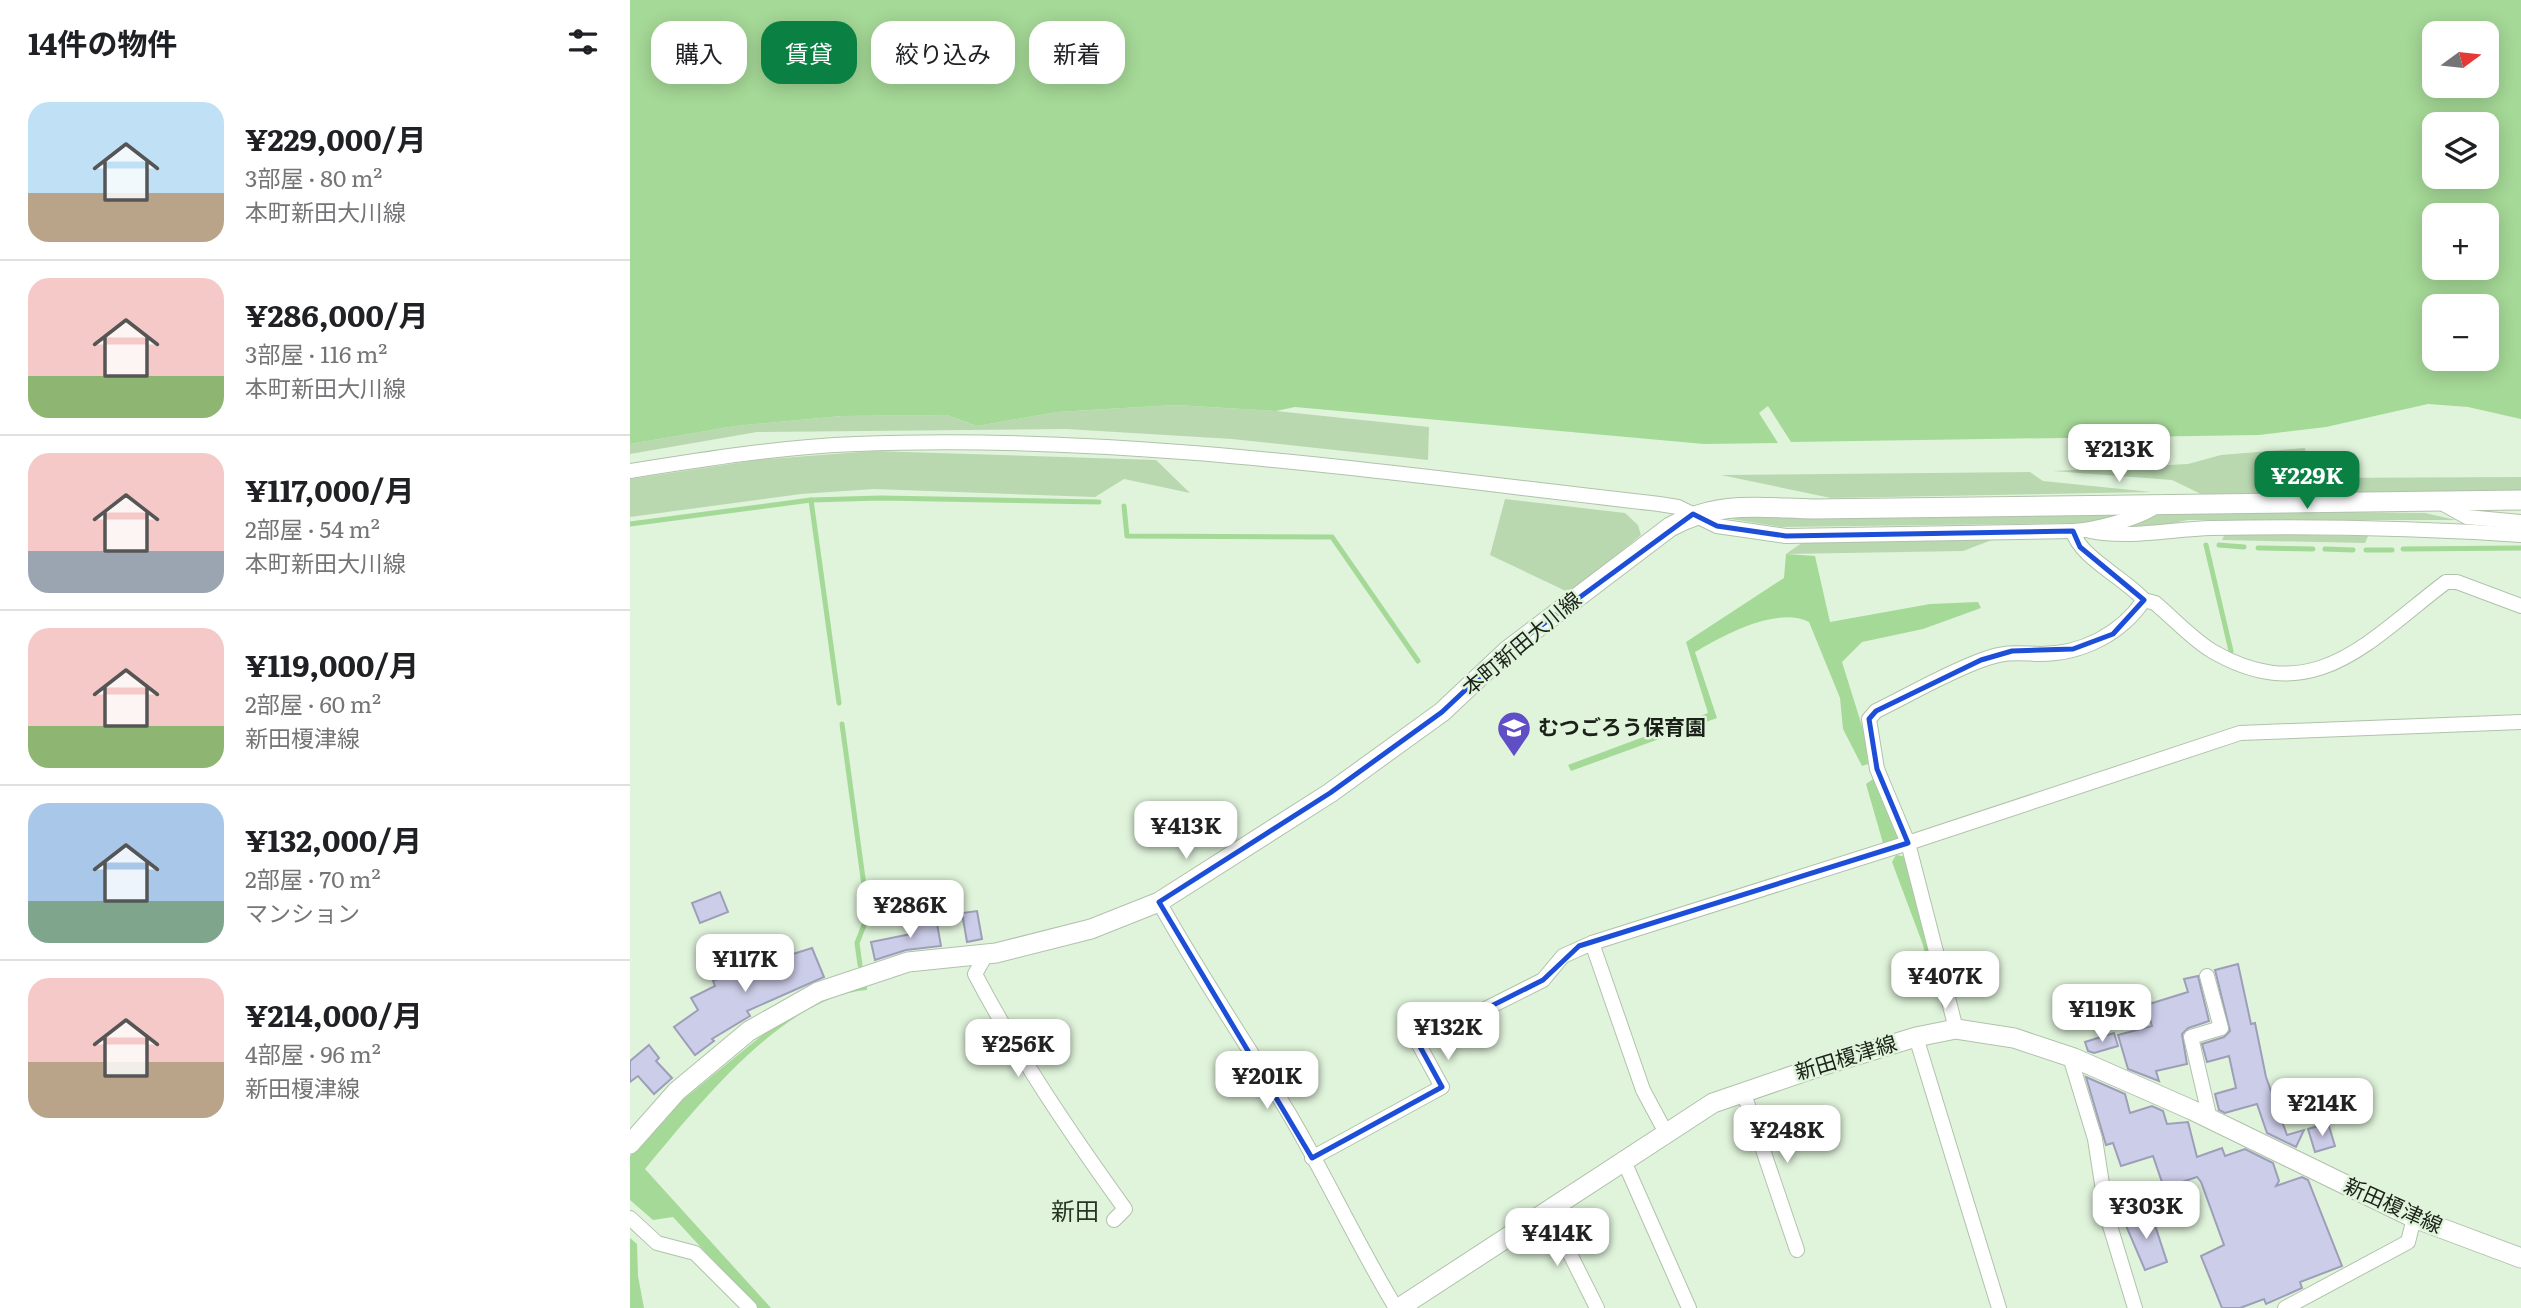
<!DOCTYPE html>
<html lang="ja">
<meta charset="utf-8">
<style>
body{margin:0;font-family:Literata,"Noto Sans JP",serif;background:#f6f6f6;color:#202124;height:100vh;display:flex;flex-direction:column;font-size:26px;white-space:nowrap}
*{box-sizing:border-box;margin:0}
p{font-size:23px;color:#757577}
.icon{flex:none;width:38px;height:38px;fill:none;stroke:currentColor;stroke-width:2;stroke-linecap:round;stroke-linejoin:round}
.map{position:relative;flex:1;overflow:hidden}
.drawer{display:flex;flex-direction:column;background:#fff;width:630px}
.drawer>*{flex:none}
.guide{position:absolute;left:21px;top:21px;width:665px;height:63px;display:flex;gap:14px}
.needle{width:46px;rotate:75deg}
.tools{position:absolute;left:1792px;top:21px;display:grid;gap:14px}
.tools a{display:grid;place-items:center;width:77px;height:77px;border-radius:14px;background:#fff;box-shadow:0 4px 18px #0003;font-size:35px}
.price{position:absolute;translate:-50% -60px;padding:0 16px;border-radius:14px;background:#fff;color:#222;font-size:23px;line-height:46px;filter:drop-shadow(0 2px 4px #0008)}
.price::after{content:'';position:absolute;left:50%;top:42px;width:21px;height:16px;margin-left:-10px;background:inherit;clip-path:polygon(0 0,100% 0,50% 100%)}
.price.on{background:#0b8043;color:#fff}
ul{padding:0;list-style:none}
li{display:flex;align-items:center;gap:21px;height:175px;padding:0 28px}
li+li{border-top:2px solid #e0e0e0}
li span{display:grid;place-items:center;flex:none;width:196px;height:140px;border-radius:21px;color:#555}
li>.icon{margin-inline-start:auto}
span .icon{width:84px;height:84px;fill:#fffc;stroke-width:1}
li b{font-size:30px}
h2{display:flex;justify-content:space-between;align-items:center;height:84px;padding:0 28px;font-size:30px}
.pill{padding:0 24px;border-radius:21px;background:#fff;box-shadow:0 4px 18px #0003;font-size:24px;line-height:63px}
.pill.on{background:#0b8043;color:#fff}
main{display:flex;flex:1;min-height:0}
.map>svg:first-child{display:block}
.green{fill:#b9d8b0}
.water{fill:#a5d997;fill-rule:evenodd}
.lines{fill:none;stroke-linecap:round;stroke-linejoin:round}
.stream{stroke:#a5d997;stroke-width:5}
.building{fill:#cccde8;stroke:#9d9eb8;stroke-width:2}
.minor-casing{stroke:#b0c2ab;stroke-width:16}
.secondary-casing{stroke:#b0c2ab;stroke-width:21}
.minor{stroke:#fff;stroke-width:14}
.secondary{stroke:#fff;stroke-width:19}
.marked{fill:none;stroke:#1d4ed8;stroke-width:5;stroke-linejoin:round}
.labels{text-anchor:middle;stroke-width:5;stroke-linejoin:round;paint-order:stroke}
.street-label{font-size:21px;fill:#1b2119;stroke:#e0f4db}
.poi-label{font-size:21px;font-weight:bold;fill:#1b2119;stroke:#e0f4db;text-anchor:start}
.quarter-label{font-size:24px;fill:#263522;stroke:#e0f4db}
</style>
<main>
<section class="drawer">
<h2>14件の物件<svg class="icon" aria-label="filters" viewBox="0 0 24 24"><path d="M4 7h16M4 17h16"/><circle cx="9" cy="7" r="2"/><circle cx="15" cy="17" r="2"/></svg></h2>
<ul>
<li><span style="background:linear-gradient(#bfe0f5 65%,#b9a48a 0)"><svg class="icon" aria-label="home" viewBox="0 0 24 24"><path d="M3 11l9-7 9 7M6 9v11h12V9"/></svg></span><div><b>¥229,000/月</b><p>3部屋 · 80 m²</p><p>本町新田大川線</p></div></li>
<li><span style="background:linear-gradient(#f6c9c9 70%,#8fb573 0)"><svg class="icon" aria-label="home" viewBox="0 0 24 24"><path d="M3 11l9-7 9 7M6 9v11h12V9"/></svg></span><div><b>¥286,000/月</b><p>3部屋 · 116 m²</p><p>本町新田大川線</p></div></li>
<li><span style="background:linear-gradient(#f6c9c9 70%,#9aa5b1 0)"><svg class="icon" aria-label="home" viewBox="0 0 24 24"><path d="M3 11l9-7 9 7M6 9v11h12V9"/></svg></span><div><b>¥117,000/月</b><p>2部屋 · 54 m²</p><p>本町新田大川線</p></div></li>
<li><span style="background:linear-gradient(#f6c9c9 70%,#8fb573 0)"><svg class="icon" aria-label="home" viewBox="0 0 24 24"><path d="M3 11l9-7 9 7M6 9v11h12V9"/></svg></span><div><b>¥119,000/月</b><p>2部屋 · 60 m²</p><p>新田榎津線</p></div></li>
<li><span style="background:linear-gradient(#a9c7e8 70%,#7fa58c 0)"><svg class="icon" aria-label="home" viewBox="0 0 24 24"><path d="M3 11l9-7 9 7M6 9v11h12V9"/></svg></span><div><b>¥132,000/月</b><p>2部屋 · 70 m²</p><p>マンション</p></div></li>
<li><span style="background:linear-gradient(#f6c9c9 60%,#b9a48a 0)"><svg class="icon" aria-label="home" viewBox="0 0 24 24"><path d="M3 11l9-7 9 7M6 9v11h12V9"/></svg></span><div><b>¥214,000/月</b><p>4部屋 · 96 m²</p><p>新田榎津線</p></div></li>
</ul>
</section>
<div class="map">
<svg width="1891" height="1308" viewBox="0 0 1891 1308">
<rect width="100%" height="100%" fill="#e0f4db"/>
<g class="green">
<path d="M545,405L646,411L799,427L798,460L602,439L436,429L127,432L0,454V444L105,426L212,416L317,415L347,426L427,412Z"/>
<path d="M1675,448L1679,478L1891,477V491L1571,494L1542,480L1423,471L1558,464L1591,455Z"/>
<path d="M243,451L526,460L560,493L494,479L465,497L244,489L171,494L0,517V479L127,460Z"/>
<path d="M1400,472L1413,481L1521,492L1201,498L1091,475Z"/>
<path d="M875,499L995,513L1008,525L1011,535L940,593L860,555Z"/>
<path d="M1547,510L1795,513L1826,520H1558L1518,528L1481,527Z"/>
<path d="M1504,511L1459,523L1151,527L1088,517Z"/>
<path d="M1595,534L1738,536L1735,543L1592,540Z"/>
<path d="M1367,538L1333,551L1156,554L1173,542Z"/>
</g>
<g class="water">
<path d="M0,0H1891V419L1838,407L1798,404L1696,427L1629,435L1161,442L1138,406L1129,413L1148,443L1074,444L665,407L646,411L545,405L427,412L347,426L317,415L212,416L105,426L0,444ZM1857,33V86H1804V33ZM1857,124V177H1804V124ZM1804,215H1857V268H1804ZM1804,306H1857V359H1804Z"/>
<path d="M1156,554L1185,556L1200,622L1300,604L1348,602L1351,608L1293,629L1232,642L1212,662L1236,739L1238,764L1232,766L1213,729L1210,698L1179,622C1146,606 1094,635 1065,652L1087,718L941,771L938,765L1078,713L1056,642L1154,578Z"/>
<path d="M1246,777L1270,839L1253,843L1236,784Z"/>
<path d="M1266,855L1278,857L1313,975L1301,978L1293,945L1262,862Z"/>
<path d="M237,984V990C153,996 66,1108 15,1169L141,1308H127L43,1217L23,1220L0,1200V1156L45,1106L167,1007Z"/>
<path d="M0,1238L7,1244L8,1276L14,1308H0Z"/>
</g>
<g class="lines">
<g class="stream">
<path d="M181,500L209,703"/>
<path d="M494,506L497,536L702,537L788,661"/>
<path d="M0,524L181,500L251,498L469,502"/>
<path d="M1576,545L1601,651"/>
<path d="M1589,545L1614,547"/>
<path d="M1628,548L1683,549"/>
<path d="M1695,549L1723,550"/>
<path d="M1773,549L1891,548"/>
<path d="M1736,550H1762"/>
<path d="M212,724L238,915L227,943L230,965"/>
</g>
</g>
<g class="building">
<path d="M90,892L98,912L70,923L62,903Z"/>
<path d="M347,911L352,939L337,942L332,913Z"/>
<path d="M306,918L311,946L276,950L245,960L241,942L281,934L278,924Z"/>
<path d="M182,948L194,977L117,1011L120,1016L82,1039L84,1041L65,1055L44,1027L68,1010L61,998L85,986L83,981L102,972L99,965L121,952L128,965Z"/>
<path d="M1608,964L1621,1024L1625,1023L1636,1077L1657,1135L1674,1130L1666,1147L1637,1133L1627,1104L1595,1113L1589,1110L1585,1094L1606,1088L1599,1056L1577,1062L1572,1044L1594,1037L1600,1031L1585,970Z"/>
<path d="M1568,976L1579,1021L1558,1028L1552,1034L1557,1064L1526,1071L1529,1081L1498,1069L1488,1035L1522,1026L1516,1005L1558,992L1554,979Z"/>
<path d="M1484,1033L1488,1046L1464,1053L1458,1051L1455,1042Z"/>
<path d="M19,1045L29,1058L26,1061L42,1078L24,1094L8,1076L0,1082V1061Z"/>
<path d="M1456,1077L1495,1094L1500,1113L1522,1106L1533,1111L1537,1124L1558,1122L1567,1157L1592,1148L1595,1156L1615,1149L1643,1163L1649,1181L1646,1186L1672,1177L1678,1180L1712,1266L1670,1282L1672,1288L1636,1304L1634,1299L1610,1308H1592L1571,1256L1594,1245L1571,1182L1567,1177L1534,1188L1523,1156L1491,1166L1483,1143L1476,1145Z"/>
<path d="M1698,1123L1705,1146L1685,1152L1678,1129Z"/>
<path d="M1521,1213L1537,1262L1515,1270L1494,1221Z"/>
</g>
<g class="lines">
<g class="minor-casing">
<g id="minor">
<path d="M0,471C75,459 150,447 226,444C495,433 763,474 1029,504L1048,507L1087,526L1156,536L1443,531"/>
<path d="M1808,501L1837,517L1891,522"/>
<path d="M1460,531C1500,539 1541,529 1582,528C1684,526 1789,528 1891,535"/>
<path d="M1514,600C1496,579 1448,556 1443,531C1464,530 1508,519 1526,506"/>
<path d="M529,902C569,974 615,1041 658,1112C696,1176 727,1244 766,1308"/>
<path d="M357,953L345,974C388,1056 441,1134 495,1209L484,1220"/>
<path d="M1577,976L1591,1028L1561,1037L1580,1119"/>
<path d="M1326,1029L1278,843L1247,769L1239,719L1246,711C1281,694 1316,673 1352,660C1377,651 1385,653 1410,654C1452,654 1491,634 1514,600L1525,603C1543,618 1562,639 1582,651C1684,710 1738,641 1816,582H1827L1891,606"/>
<path d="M1286,1037L1369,1308"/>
<path d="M1440,1057L1465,1139L1477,1216L1505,1308"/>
<path d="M1113,1091L1167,1250"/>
<path d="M1035,1131L1013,1090L962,943L1278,843L1610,733L1891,722"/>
<path d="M682,1158L812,1087L788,1043L913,980L933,956L962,943"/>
<path d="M993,1159L1059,1308"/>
<path d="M919,1212L967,1308"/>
<path d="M0,1218L27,1243L65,1253L120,1308"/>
<path d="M1655,1308L1778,1242L1784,1218"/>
</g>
</g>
<g class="secondary-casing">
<g id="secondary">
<path d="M0,1144L47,1091L119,1031L188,992L278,962L366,953L461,929L529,902L700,793L812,712L878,650L1040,527C1089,500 1130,508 1184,509L1891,500"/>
<path d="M769,1308L1083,1103L1188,1067L1286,1037L1326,1029L1384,1038L1444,1058L1562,1110L1784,1218L1891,1258"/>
</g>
</g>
<use href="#minor" class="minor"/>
<use href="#secondary" class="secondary"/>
</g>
<path class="marked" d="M1063,514L1087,526L1156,536L1443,531L1450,547L1514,600L1483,634L1443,649L1382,651L1351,660L1246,711L1239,719L1247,769L1278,843L949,946L913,980L788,1043L812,1087L682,1158L529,902L700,793L812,712L878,650Z"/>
<defs>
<g id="school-pin" transform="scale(1.75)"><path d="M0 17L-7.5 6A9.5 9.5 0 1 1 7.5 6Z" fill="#604ec7" stroke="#e0f4db"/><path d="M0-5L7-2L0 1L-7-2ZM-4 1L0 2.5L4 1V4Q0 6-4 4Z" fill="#fff"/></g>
</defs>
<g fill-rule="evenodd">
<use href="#school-pin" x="884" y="728"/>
</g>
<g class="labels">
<g class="street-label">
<text transform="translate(892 644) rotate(-40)" y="7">本町新田大川線</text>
<text transform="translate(1216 1058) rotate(-17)" y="7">新田榎津線</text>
<text transform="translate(1763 1206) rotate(24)" y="7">新田榎津線</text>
</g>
<g class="poi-label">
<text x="908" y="735">むつごろう保育園</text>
</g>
<g class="quarter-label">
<text x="445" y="1220">新田</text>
</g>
</g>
</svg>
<div class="tools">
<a><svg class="needle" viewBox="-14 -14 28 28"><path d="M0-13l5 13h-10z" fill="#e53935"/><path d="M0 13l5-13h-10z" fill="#757577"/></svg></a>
<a><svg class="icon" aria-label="layers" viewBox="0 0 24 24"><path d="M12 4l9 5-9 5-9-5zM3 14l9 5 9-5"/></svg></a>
<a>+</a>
<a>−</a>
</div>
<b class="price" style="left:1489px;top:484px">¥213K</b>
<b class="price on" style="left:1677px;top:511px">¥229K</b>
<b class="price" style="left:556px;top:861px">¥413K</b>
<b class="price" style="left:280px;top:940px">¥286K</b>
<b class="price" style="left:115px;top:994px">¥117K</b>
<b class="price" style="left:1315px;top:1011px">¥407K</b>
<b class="price" style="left:1472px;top:1044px">¥119K</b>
<b class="price" style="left:818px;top:1062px">¥132K</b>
<b class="price" style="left:388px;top:1079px">¥256K</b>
<b class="price" style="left:637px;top:1111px">¥201K</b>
<b class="price" style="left:1692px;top:1138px">¥214K</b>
<b class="price" style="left:1157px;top:1165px">¥248K</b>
<b class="price" style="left:1516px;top:1241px">¥303K</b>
<b class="price" style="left:927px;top:1268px">¥414K</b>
<div class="guide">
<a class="pill">購入</a>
<a class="pill on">賃貸</a>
<a class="pill">絞り込み</a>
<a class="pill">新着</a>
</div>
</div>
</main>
